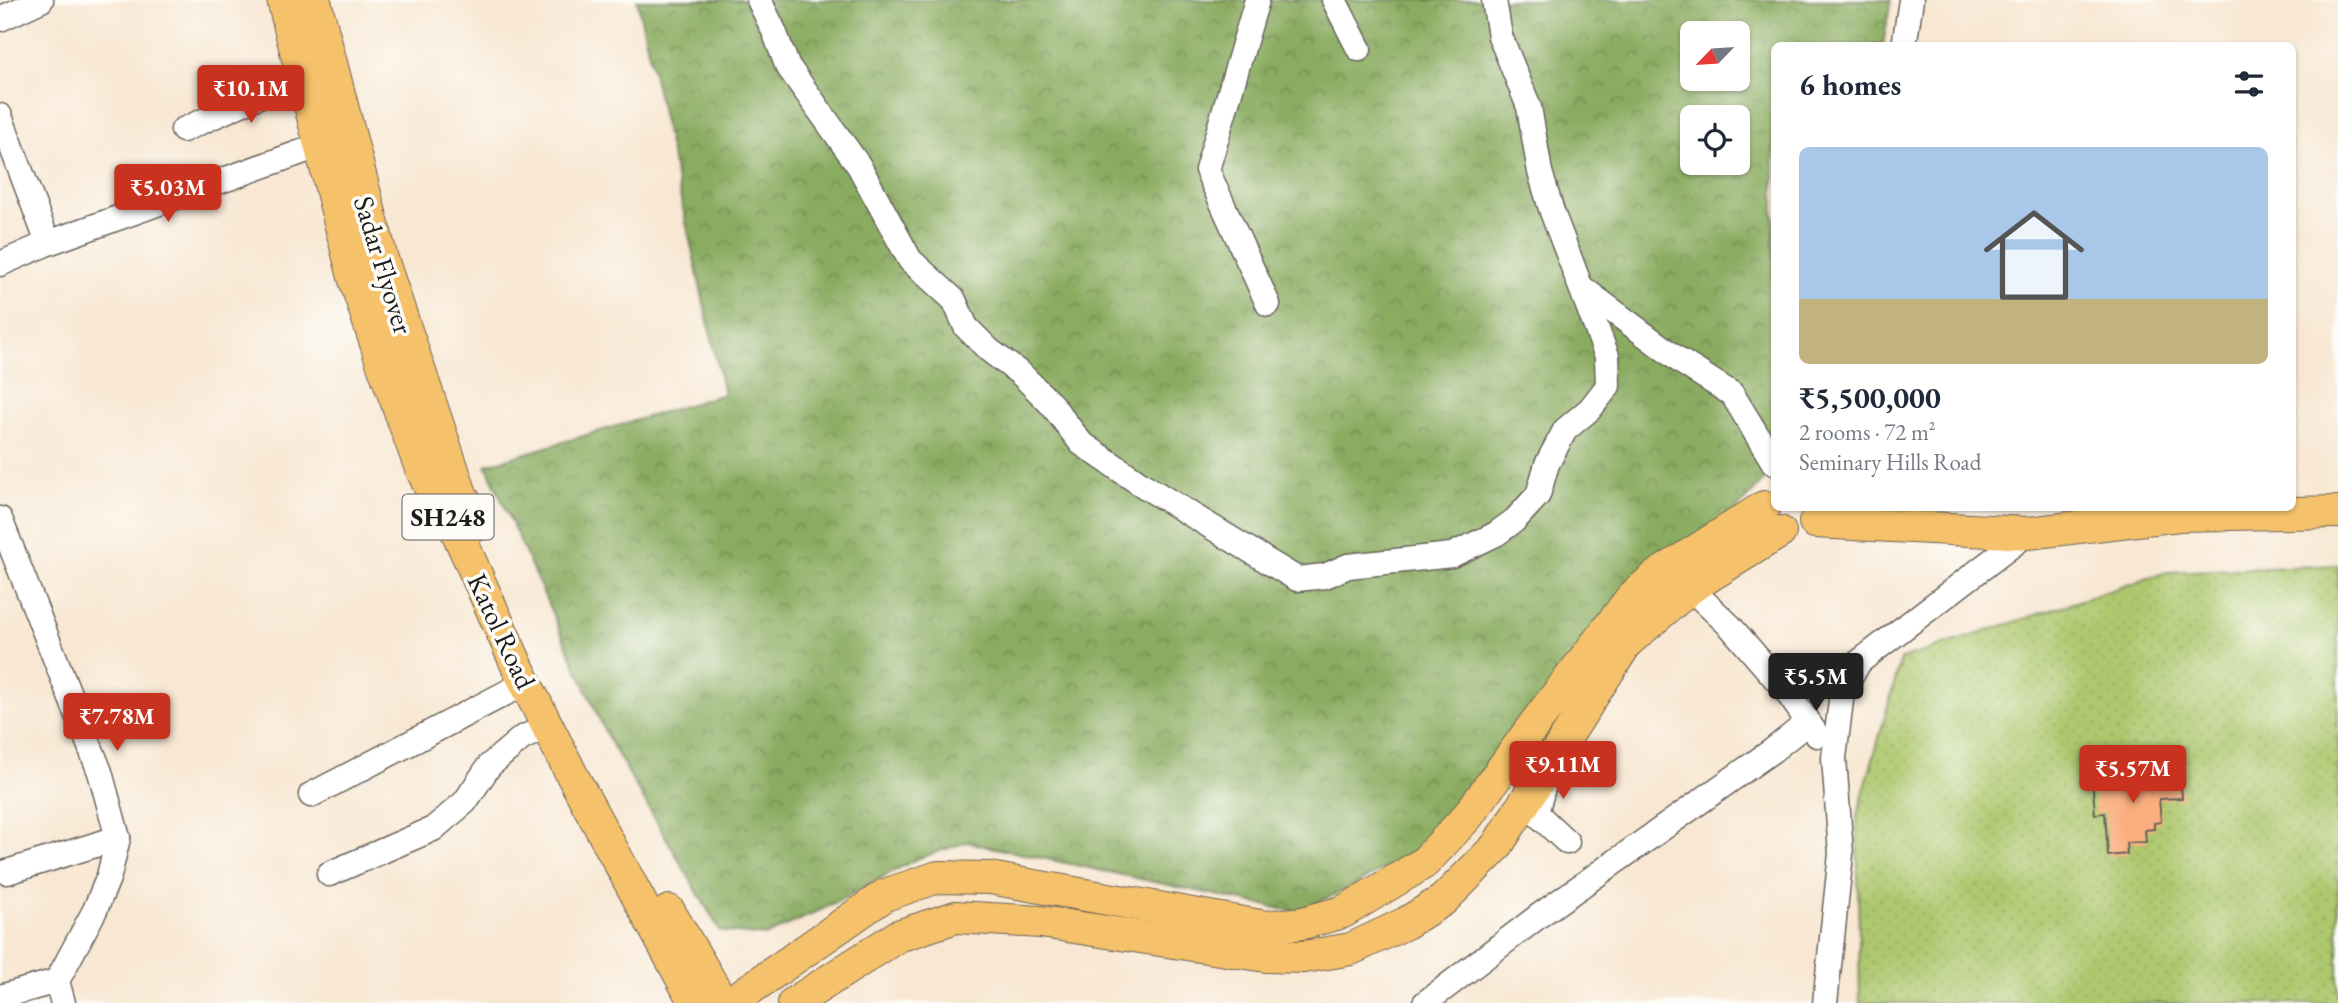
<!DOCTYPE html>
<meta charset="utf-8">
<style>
body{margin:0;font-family:"EB Garamond",serif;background:#f6f6f7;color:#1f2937;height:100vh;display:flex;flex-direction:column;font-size:26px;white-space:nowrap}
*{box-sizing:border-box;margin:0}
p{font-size:23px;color:#747a83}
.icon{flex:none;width:38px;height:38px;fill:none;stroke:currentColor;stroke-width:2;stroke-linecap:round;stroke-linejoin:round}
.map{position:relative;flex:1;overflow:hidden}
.side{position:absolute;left:1771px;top:42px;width:525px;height:469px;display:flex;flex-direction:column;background:#fff;border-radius:10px;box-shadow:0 2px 5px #0004}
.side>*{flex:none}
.needle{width:46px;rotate:245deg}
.tools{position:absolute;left:1680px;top:21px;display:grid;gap:14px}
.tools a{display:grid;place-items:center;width:70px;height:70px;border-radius:10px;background:#fff;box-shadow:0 2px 5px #0004;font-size:35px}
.price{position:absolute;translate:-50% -60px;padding:0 16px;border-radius:7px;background:#c8321e;color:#fff;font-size:23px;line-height:46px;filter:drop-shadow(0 2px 4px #0008)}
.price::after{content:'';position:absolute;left:50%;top:42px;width:21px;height:16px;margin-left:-10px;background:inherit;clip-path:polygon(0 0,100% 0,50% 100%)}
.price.active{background:#222;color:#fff}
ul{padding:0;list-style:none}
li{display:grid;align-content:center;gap:14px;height:371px;padding:0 28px}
li span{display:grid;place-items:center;height:217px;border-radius:10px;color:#555}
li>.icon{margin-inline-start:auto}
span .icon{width:126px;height:126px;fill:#fffc;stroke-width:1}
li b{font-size:30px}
h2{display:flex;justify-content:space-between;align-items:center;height:84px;padding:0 28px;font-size:30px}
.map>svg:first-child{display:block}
.grass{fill:url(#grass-dots);stroke:#657245;stroke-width:2}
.forest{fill:url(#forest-crowns);stroke:#53643e;stroke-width:2;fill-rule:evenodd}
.building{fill:#fbaf80}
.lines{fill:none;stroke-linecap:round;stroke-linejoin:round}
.minor-casing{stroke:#69635c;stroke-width:27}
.major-casing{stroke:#69635c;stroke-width:34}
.highway-casing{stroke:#69635c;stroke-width:39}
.minor{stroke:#fff;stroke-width:24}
.major{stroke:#f5c16b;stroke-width:32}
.highway{stroke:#f5c16b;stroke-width:37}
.labels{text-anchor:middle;stroke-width:7;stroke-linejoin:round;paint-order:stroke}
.shield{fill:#fdfcf7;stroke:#605f5e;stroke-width:2}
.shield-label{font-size:26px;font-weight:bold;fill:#1c1c1c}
.street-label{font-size:28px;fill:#1c1c1c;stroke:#fdfcf7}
</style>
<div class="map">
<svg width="2338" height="1003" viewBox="0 0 2338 1003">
<defs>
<pattern id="grass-dots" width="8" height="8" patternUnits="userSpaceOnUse" patternTransform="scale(1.75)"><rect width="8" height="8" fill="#aec86e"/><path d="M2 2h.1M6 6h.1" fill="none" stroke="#95ab5f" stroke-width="1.8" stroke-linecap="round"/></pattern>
<pattern id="forest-crowns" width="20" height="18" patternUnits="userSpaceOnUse" patternTransform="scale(1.75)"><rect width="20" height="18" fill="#8aac61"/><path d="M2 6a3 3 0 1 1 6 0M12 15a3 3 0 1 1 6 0" fill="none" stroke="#708b4f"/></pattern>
</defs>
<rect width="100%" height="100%" fill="#fdfcf7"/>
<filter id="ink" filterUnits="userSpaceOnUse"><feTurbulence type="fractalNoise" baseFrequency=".0143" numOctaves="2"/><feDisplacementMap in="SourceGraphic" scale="14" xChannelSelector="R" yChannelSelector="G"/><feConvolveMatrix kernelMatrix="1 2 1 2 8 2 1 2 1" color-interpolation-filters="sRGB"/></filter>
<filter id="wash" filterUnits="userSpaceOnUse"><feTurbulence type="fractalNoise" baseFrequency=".00686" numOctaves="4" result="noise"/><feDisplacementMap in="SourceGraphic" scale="28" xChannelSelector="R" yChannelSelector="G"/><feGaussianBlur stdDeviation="1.57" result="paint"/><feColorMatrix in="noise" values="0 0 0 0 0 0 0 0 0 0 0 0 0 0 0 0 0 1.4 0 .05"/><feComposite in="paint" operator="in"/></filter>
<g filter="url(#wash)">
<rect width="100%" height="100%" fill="#f8e7d2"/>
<path class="grass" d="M2338,565V1003H1860L1857,816L1901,659L2167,572Z"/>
<path class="forest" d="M637,0H1891L1883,45L1774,46V469L1422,848L1345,890L1296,912L967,842L916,859L831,905L765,936L720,931L607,736L486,465L724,394ZM1692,33H1738V79H1692ZM1692,117H1738V163H1692Z"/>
<g id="blocks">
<path class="building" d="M2180,771L2182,798L2159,799L2161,822L2154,823V829L2145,830L2146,842L2126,843L2127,854L2108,856L2105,813L2095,814L2092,778Z"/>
</g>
</g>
<g filter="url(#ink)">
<use href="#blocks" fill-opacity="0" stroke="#69635c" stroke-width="2"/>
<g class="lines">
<g class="minor-casing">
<g id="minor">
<path d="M759,0L774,31L787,65L859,166L910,260L954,300L966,327L989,350L1022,375L1052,405L1081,443L1141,484L1297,579L1325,576L1348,566L1452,555L1496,534L1515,520L1538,495L1547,464L1565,430L1590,409L1608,386L1607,356L1552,212L1540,172L1529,107L1500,36L1494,0"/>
<path d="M1257,0L1207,170L1268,304"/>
<path d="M1334,0L1359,49"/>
<path d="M0,19L41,0"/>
<path d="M1904,46L1911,0"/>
<path d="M0,116L48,243"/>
<path d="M183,130L301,77"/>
<path d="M0,264L48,243L321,145"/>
<path d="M1581,287L1680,361L1732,394L1774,463"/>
<path d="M0,519L100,772L118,838L109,876L95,910L57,981L63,1003"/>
<path d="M1690,588L1730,626L1787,692L1817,735"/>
<path d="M1545,781L1536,813L1567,842"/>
<path d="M311,795L525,683"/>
<path d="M7,872L118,838"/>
<path d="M329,874L433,829L465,802L489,766L522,738L547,727"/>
<path d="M0,997L57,981"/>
<path d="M1425,1003L1540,915L1773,750L1807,723"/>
<path d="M1825,1003L1841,854L1834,758L1842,692L1859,662L2028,533"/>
</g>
</g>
<g class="major-casing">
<g id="major">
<path d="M283,0L354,277L382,362L420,466L436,500L455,527L519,670L572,775L695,1003"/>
<path d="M1815,522L2028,533L2179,515L2338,512"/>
<path d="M669,911L723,1003"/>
<path d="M730,1003L885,895L938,877L990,878L1266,927L1303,923L1343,912L1424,863L1467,817L1536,722L1632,597L1655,577L1764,507"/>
<path d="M794,1003L898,936L956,917L1041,922L1266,956L1304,957L1351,949L1406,923L1443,900L1496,847L1627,642L1690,588L1780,532"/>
</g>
</g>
<g class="highway-casing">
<path id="highway" d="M312,0L379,258L459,496L475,523"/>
</g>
<use href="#minor" class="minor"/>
<use href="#major" class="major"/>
<use href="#highway" class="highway"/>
</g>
</g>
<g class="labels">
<rect class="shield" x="402.5" y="494.5" width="91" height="45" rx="5"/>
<g class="shield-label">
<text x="448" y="526">SH248</text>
</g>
<g class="street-label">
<text transform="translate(384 265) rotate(73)" y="10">Sadar Flyover</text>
<text transform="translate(502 631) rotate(65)" y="10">Katol Road</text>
</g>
</g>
</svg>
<div class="tools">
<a><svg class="needle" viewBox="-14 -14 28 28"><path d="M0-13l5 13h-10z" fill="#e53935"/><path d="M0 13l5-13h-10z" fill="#747a83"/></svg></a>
<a><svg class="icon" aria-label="locate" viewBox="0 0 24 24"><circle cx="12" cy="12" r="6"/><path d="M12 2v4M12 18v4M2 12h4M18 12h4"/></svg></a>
</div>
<b class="price" style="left:251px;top:125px">₹10.1M</b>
<b class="price" style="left:168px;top:224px">₹5.03M</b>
<b class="price active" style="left:1816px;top:713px">₹5.5M</b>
<b class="price" style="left:117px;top:753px">₹7.78M</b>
<b class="price" style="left:1563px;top:801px">₹9.11M</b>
<b class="price" style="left:2133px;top:805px">₹5.57M</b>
<section class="side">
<h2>6 homes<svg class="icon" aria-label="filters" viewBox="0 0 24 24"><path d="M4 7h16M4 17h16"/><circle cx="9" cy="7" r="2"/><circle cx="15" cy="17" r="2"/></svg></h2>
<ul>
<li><span style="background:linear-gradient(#a9c7e8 70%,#c2b280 0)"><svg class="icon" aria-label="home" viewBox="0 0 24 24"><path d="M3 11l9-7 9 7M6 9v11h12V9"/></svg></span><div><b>₹5,500,000</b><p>2 rooms · 72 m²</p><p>Seminary Hills Road</p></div></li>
</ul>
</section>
</div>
